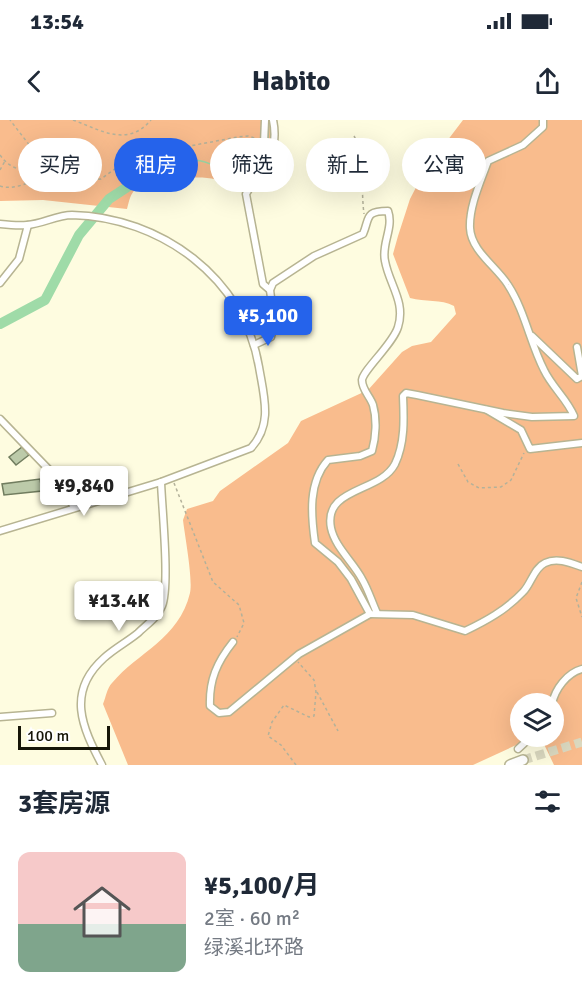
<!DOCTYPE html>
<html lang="zh">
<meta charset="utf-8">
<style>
body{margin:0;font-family:Signika,"Noto Sans SC",sans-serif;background:#f2f2f3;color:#1f2937;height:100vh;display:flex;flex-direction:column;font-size:22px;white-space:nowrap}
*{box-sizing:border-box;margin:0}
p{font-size:20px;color:#747a83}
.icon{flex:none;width:33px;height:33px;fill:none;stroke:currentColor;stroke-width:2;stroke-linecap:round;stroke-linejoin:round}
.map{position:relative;height:645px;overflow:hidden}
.drawer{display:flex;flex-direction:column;background:#fff;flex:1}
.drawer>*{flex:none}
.guide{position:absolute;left:18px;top:18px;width:546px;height:54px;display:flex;gap:12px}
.fabs{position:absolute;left:510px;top:573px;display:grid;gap:12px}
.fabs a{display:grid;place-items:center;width:54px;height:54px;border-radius:50%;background:#fff;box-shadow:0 6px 24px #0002;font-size:30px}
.scale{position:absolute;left:18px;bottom:15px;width:92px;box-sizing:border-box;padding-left:6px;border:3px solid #161508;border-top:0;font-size:16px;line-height:21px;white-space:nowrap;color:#161508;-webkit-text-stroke:4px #fff;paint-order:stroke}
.price{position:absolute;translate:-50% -51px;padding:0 14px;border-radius:6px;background:#fff;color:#222;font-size:20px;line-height:39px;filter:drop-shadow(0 2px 3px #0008)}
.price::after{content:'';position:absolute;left:50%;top:36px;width:18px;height:14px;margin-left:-9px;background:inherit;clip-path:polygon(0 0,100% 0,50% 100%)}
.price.selected{background:#2563eb;color:#fff}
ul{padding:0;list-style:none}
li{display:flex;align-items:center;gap:18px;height:150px;padding:0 18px}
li+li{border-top:2px solid #e0e1e3}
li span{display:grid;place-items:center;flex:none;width:168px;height:120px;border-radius:12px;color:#555}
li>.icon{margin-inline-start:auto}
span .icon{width:72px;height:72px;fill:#fffc;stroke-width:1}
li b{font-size:26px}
h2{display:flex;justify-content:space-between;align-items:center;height:72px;padding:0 18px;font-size:26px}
.chip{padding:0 21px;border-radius:27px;background:#fff;box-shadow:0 6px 24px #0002;font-size:21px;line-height:54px}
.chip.selected{background:#2563eb;color:#fff}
.status{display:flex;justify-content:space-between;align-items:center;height:42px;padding:0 30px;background:#fff;direction:ltr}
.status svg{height:16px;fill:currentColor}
header{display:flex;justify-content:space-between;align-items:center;height:78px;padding:0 18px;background:#fff;font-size:27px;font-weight:700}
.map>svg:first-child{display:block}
.forest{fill:#f9bc8d;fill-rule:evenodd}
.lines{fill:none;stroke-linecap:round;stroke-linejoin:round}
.stream{stroke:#9fdba8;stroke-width:1.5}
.river{stroke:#9fdba8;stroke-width:10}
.building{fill:#bccaa9;stroke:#717d5f;stroke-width:1.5}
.highway-tunnel{stroke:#dbd9c0;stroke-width:9;stroke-dasharray:9 4.5;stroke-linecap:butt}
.minor-casing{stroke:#b7b492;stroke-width:9}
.highway-casing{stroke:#b7b492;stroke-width:12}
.path{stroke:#b3b19a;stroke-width:1.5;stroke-dasharray:3 3;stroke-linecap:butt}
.minor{stroke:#fff;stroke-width:6}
.highway{stroke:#fff;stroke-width:9}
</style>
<div class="status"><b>13:54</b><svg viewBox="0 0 49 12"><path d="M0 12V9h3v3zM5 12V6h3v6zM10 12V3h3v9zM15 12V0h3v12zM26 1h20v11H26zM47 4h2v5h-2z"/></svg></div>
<header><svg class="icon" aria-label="back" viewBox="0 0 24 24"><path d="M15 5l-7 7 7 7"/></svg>Habito<svg class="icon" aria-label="share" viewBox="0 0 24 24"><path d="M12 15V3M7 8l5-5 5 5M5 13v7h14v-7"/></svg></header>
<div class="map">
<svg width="582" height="645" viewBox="0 0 582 645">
<rect width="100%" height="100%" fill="#fefce0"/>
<g class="forest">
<path d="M0,0H277C280,24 259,50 243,66C228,65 219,59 207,58C192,56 149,60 137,68C130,73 129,82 127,89L43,80L0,81Z"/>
<path d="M463,0H582V645H554L541,618L525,621L473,645H128L103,584C106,577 107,568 112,563C138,532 179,519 190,473C193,459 185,417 183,400L187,389L213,381L220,371L288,323L301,301L368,270L402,232L412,226L431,222L456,194L454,186C441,179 425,182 410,178L393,134L398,116L410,79L425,50ZM520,584H554V616H520Z"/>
</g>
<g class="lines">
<g class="stream">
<path d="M268,23L269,0"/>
<path d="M138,60C156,52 181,37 201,41C220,45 230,59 250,55L260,43L267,28"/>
</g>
<path class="river" d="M0,204L45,180L79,115L109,79L138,60"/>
</g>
<g class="building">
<path d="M22,327L29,335L16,345L9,337Z"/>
<path d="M40,359L42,371L4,375L2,364Z"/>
</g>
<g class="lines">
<path class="highway-tunnel" d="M523,640L582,622"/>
<g class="minor-casing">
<g id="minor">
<path d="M265,0L264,23L273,25"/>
<path d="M0,104C9,105 19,106 27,105C42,104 57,95 72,95C161,97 244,158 259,247C264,277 273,304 251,328L161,362L0,411"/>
<path d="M0,163L19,139L28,105"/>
<path d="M270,170L263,164L246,74C250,66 255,61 261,55C273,41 277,18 273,0"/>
<path d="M532,216L577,259L582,256L577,227"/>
<path d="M254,225L271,217L274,200L270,170L273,163L314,136L363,114C370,98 364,91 388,91C394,108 381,124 385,141C389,164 406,182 398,207C393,224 363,250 362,260C362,270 370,276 373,285C377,299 376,317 372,331L360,336L328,340C308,362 311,395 315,423L338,442L351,459L370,494L413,495L465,511C486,501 506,490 523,472C531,464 534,448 545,443C557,437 571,443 582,447"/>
<path d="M487,290L521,310L530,329L582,323"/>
<path d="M0,299L56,357L74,387"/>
<path d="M377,493C372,482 368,469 362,459C353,442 335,427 331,408C323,367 380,373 395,344C405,323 404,299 403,276L406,273L417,275L503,293L532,297L574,296C567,279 552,267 544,250C530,223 525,191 508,165C497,147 471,131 470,108C469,86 481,61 488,41L523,25L543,7V0"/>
<path d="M233,522C217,542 209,560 210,586L219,593L229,592L299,534L370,494"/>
<path d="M552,584C555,569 567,553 582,549"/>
<path d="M0,597L52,593"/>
<path d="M518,629L532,616"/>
<path d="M102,645C82,607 66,572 104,538C115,528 127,522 138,513C146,505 158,497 162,486C170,465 162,389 161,362"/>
</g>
</g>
<g class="highway-casing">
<path id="highway" d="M510,645L523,640"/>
</g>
<g class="path">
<path d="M73,0C101,10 127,28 151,0"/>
<path d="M354,16C364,32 361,72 364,94"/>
<path d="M0,35C19,61 37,43 59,50C66,52 69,59 74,62L101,59L123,43L141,35L238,17L248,16L258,19"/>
<path d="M0,50L5,41"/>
<path d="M0,66C12,70 26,64 37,59L42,48L41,40L10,0"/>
<path d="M458,344L468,362L479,368L501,367L511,360L524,333"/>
<path d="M174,363L213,462L239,485L244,503L237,517"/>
<path d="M582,462L576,478L582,497"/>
<path d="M317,572L338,611"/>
<path d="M296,645L281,625L268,616L272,602L284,585L309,597L314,596L316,572L314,560L298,542"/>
</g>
<use href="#minor" class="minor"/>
<use href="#highway" class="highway"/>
</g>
</svg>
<div class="fabs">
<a><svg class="icon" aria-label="layers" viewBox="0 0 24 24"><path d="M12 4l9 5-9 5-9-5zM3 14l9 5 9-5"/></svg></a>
</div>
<div class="scale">100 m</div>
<b class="price selected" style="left:268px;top:227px">¥5,100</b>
<b class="price" style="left:84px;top:397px">¥9,840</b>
<b class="price" style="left:119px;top:512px">¥13.4K</b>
<div class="guide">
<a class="chip">买房</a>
<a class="chip selected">租房</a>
<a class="chip">筛选</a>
<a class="chip">新上</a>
<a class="chip">公寓</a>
</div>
</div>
<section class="drawer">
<h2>3套房源<svg class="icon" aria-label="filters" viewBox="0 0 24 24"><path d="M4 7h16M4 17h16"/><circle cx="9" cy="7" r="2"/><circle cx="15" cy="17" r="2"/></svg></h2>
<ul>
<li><span style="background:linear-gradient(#f6c9c9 60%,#7fa58c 0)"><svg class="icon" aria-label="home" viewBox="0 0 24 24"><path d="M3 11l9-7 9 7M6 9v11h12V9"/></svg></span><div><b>¥5,100/月</b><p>2室 · 60 m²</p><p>绿溪北环路</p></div></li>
</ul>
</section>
